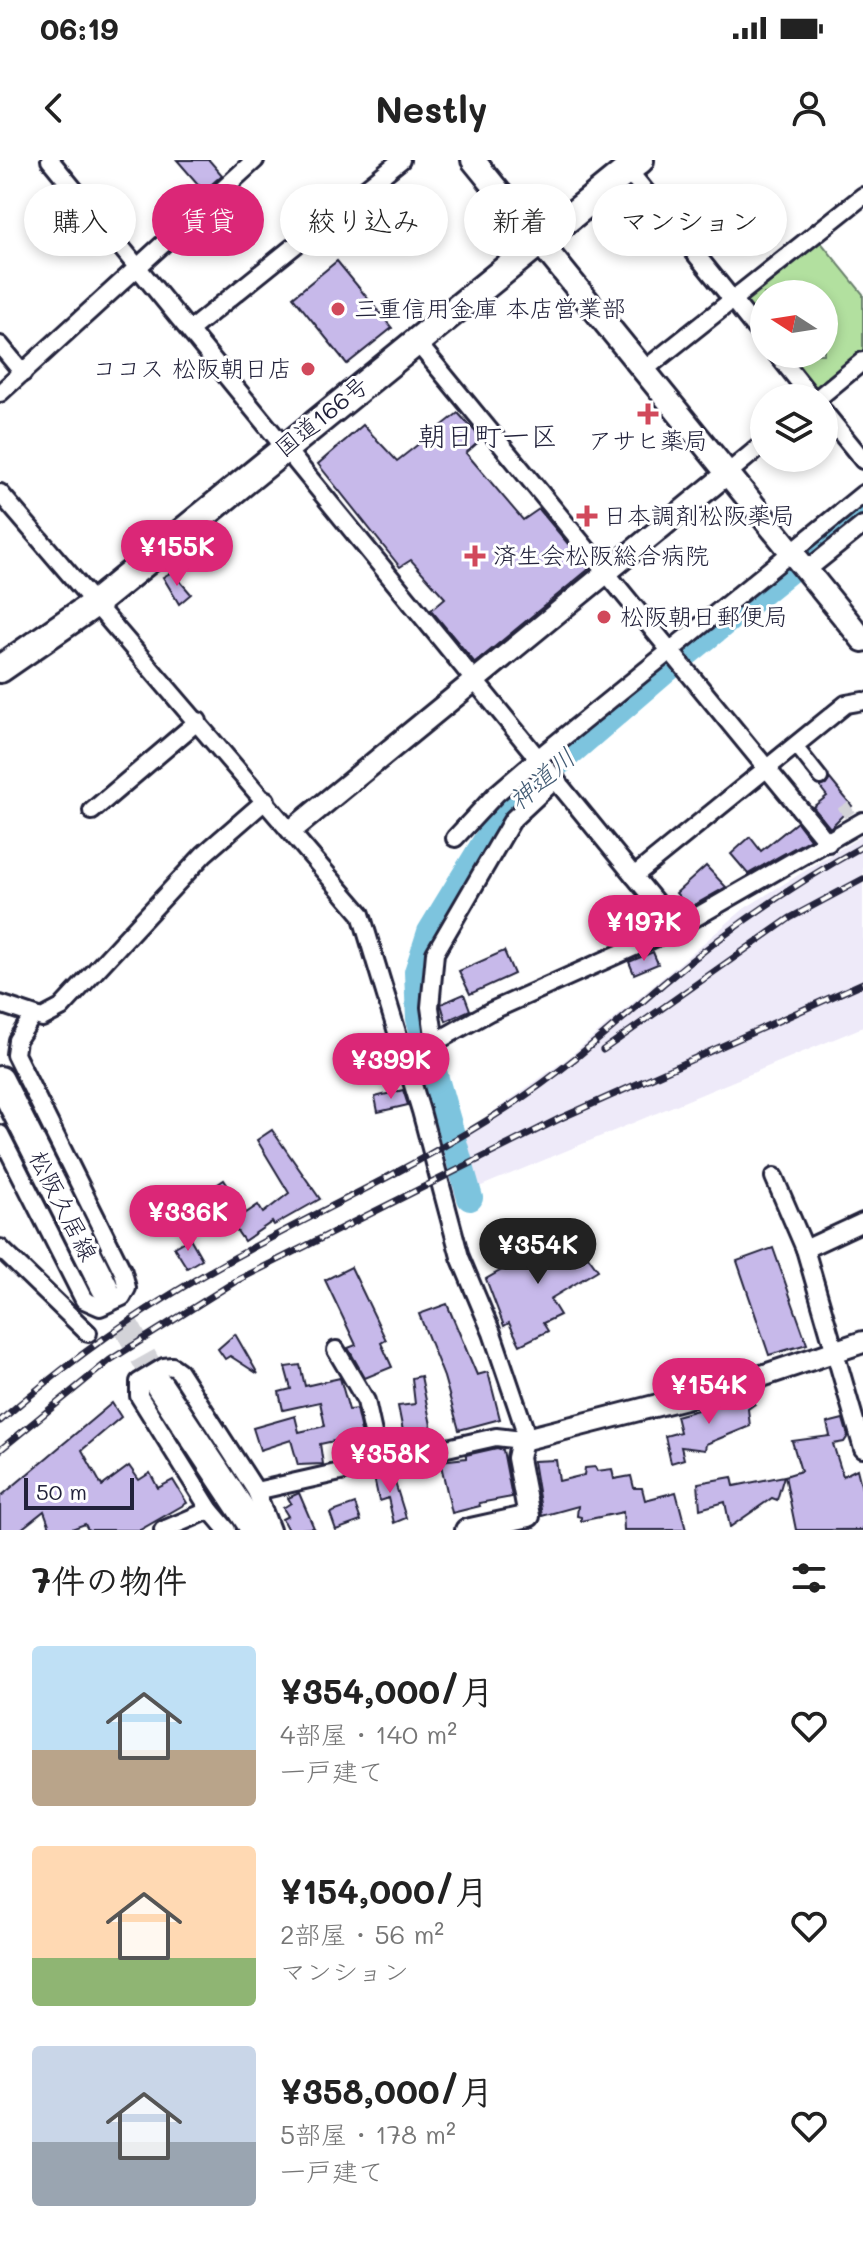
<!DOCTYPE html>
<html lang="ja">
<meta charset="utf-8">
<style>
body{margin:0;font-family:Mali,"Klee One",sans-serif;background:#f6f6f6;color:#222;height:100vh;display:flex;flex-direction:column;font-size:30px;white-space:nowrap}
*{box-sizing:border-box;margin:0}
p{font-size:26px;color:#767676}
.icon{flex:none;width:44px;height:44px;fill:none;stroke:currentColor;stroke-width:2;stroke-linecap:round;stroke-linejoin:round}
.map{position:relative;height:1370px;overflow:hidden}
.details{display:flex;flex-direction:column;background:#fff;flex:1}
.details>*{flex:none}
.banner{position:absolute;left:24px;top:24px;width:816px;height:72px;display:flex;gap:16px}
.needle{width:52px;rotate:282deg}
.fabs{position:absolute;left:750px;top:120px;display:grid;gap:16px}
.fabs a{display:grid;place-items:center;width:88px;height:88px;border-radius:50%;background:#fff;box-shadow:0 4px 12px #0003;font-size:40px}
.scale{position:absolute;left:24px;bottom:20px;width:110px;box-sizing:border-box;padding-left:8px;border:4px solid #22223b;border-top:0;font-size:22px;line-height:28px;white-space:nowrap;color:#22223b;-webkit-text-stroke:6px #fff;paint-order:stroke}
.price{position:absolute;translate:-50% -68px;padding:0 18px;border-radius:28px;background:#db2777;color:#fff;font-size:26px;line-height:52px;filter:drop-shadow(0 2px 4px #0008)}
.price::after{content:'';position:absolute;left:50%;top:48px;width:24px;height:18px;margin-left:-12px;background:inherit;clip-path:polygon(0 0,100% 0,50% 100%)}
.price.selected{background:#222;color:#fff}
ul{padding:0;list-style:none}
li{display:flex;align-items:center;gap:24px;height:200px;padding:0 32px}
li span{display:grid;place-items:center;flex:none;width:224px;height:160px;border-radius:8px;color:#555}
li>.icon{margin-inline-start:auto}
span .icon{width:96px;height:96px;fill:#fffc;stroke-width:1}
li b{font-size:34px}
h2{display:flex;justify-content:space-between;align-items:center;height:96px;padding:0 32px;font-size:34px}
.chip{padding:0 28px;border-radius:36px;background:#fff;box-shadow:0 4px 12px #0003;font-size:28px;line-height:72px}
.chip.selected{background:#db2777;color:#fff}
.status{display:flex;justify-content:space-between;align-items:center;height:56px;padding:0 40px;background:#fff;direction:ltr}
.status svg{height:22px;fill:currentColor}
header{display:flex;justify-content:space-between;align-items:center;height:104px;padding:0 32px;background:#fff;font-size:36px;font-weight:800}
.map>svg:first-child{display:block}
.built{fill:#eeeaf9}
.green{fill:#b2e09f;stroke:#6a816d;stroke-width:2}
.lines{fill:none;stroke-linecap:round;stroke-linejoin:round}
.river{stroke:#7dc4de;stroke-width:26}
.building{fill:#c7b9ea;stroke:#22223b;stroke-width:2}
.pedestrian-tunnel{stroke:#d3d3d8;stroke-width:12;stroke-dasharray:12 6;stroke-linecap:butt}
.primary-tunnel{stroke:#d3d3d8;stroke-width:26;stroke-dasharray:26 13;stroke-linecap:butt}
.pedestrian-casing{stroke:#22223b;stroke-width:18}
.minor-casing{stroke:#22223b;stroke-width:22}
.tertiary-casing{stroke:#22223b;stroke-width:26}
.secondary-casing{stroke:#22223b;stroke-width:28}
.primary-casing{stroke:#22223b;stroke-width:32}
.trunk-casing{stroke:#22223b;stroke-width:32}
.pedestrian{stroke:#fff;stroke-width:12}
.minor{stroke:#fff;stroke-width:16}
.tertiary{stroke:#fff;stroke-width:20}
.secondary{stroke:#fff;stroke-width:22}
.primary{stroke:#fff;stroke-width:26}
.trunk{stroke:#fff;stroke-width:26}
.rail-casing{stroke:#22223b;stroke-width:7}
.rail{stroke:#fff;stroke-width:4;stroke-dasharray:12;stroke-linecap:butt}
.poi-dot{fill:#d1495b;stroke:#fff;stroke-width:3}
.labels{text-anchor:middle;stroke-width:6;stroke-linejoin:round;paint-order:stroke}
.poi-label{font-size:24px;fill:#22223b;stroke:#fff;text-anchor:start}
.street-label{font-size:24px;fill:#22223b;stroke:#fff}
.water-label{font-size:26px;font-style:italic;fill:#425b74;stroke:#fff}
.quarter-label{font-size:28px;fill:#22223b;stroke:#fff}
</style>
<div class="status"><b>06:19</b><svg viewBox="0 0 49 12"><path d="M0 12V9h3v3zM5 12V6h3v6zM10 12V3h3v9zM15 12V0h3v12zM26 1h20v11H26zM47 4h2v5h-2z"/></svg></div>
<header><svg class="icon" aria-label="back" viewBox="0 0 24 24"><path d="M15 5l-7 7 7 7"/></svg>Nestly<svg class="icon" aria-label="person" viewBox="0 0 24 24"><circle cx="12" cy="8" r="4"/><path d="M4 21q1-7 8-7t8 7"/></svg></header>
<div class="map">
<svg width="863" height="1370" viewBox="0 0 863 1370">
<rect width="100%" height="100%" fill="#fff"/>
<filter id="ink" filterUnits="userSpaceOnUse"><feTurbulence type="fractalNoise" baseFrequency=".0125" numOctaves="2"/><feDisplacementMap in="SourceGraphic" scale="16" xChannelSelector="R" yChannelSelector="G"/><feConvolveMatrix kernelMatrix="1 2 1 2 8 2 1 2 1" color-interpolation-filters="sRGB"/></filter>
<g filter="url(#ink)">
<path class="built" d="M863,675V867L455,1037L439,991L568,898L745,748Z"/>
<path class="green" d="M819,80L863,134V190L817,227L808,226L783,194H824V134H764V170L744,146L746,136Z"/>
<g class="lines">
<path class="river" d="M470,1038L419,859L417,812L430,772L505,649L669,508L863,351"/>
</g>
<g class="building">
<path d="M177,0H209L222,15L204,31Z"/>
<path d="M337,101L392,168L347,204L293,137Z"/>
<path d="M458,253L482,279L466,293L523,360L539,349L589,409L475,503L431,450L445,438L411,400L400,407L318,304L363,265L397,301Z"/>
<path d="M172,412L191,434L179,444L163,417Z"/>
<path d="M830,619L852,646L830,668L813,647L827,636L820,627L826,625Z"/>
<path d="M797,662L810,679L748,714L731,694L750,677L761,691Z"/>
<path d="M706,706L726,727L689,748L676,733Z"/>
<path d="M504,791L514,814L470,834L459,811Z"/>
<path d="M653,792L658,804L634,814L629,802Z"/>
<path d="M464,834L470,850L446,861L441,844Z"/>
<path d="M403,930L408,945L378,952L375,937Z"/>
<path d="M272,970L320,1039L274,1065L272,1062L244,1081L209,1030L224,1020L246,1053L258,1045L263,1053L289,1033L257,980Z"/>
<path d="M574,1077L598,1110L550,1139L560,1155L543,1163L548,1171L520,1185L509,1163L504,1166L486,1119L556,1079L561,1088Z"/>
<path d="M190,1078L202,1099L187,1108L174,1087Z"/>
<path d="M773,1088L807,1184L769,1195L737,1101Z"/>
<path d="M351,1107L386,1180L381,1183L392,1207L365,1218L348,1188L356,1185L325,1120Z"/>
<path d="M447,1144L477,1215L488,1212L500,1259L459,1270L444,1217L419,1154Z"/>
<path d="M235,1174L258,1214L230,1196L225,1199L218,1189Z"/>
<path d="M300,1205L305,1226L340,1218L349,1250L356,1249L362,1275L320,1284L323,1304L298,1305L291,1280L260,1290L253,1268L295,1256L299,1272L325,1266L320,1242L283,1250L279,1232L291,1229L285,1207Z"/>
<path d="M421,1216L432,1270L416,1273L417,1276H404L398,1246L415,1244L412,1218Z"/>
<path d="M751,1235L755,1244L748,1249L750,1266L706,1284L705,1290L681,1287L684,1299L671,1303L665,1276L680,1272L676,1256Z"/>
<path d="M112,1243L121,1257L82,1290L102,1326L129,1306L139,1320L150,1313L158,1328L173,1320L187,1343L140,1370H88L85,1364L69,1370H51L44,1351L20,1370H0V1337Z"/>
<path d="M843,1259L848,1276L844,1282L833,1284L843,1316L857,1309L863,1333V1370H796L785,1316L801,1311L792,1281L830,1276L827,1263Z"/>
<path d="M497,1288L503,1290L512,1337L479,1343L480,1346L452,1353L440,1301L466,1298V1295Z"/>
<path d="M556,1300L559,1321L584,1315L585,1308L595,1307L597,1311L612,1309L614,1319L631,1316L634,1328H642L645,1340L676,1332L686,1370H624L623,1352L581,1361V1357L577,1356L578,1346L542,1356L533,1301Z"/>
<path d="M392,1313L406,1358L394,1363L388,1338L379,1341L374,1317Z"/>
<path d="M784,1316L777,1340L772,1338L730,1367L725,1342L700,1349L698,1323L732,1317L734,1326Z"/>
<path d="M299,1333L314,1368L288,1370L282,1359L288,1356L283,1348L291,1343L288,1338Z"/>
<path d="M355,1344L361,1361L336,1370L330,1353Z"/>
</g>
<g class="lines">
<path class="pedestrian-tunnel" d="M843,645L863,675"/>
<path class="primary-tunnel" d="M105,1128L159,1225"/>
<g class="pedestrian-casing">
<path id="pedestrian" d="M795,585L821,618"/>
</g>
<g class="minor-casing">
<g id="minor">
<path d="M50,0L634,716L846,544L863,541"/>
<path d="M628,10L764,179"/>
<path d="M190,170L401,0"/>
<path d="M416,181L828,683"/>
<path d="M0,185L23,213"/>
<path d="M777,194L812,238"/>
<path d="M644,210L863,36"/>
<path d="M0,233L255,0"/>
<path d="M818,238L863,201"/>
<path d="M824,252L863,300"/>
<path d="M728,313L764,283"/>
<path d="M0,333L361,754L421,951L460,1097L492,1173L524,1267L522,1280L496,1277L256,1331"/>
<path d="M807,410L863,365"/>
<path d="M92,651L198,561"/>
<path d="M455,678L496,634L538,598L863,334"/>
<path d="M634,716L677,768"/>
<path d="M0,844L42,858L61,848L204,694L266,640"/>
<path d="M435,883L430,847L435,793L513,659L556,619"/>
<path d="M405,899L489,852L677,768L863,661"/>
<path d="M0,974L84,1140L100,1147L122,1137L127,1128L123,1112L15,894L17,880L32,857"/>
<path d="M774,1017L805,1089L863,1289"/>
<path d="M0,1088L88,1173"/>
<path d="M805,1089L863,1062"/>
<path d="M336,1190L366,1241L380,1305"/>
<path d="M163,1370L210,1350"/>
<path d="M227,1370L210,1350L139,1236V1222L164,1207L172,1206L179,1211L256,1331L271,1370"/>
</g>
</g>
<g class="tertiary-casing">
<g id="tertiary">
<path d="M292,670L728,313"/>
<path d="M466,1370L529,1356L518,1298L522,1280L732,1226L863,1182"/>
</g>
</g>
<g class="secondary-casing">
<path id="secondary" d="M473,0L863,480"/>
</g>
<g class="primary-casing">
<g id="primary">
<path d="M0,920L105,1128"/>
<path d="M159,1225L255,1370"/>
</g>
</g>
<g class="trunk-casing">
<path id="trunk" d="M0,509L94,444L640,0"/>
</g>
<use href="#pedestrian" class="pedestrian"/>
<use href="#minor" class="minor"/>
<use href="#tertiary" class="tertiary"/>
<use href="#secondary" class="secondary"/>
<use href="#primary" class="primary"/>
<use href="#trunk" class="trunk"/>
<g class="rail-casing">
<g id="rail">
<path d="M603,890L790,758L863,719"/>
<path d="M0,1261C54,1214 109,1172 170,1135C280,1067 400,1018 508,947C564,911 614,866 664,823C726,771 792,725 863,686"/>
<path d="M0,1290L110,1200L236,1121L561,958L863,823"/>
</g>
</g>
<use href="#rail" class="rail"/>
</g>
</g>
<g class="poi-dot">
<circle cx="338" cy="149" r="8"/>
<circle cx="308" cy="209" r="8"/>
<path d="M644 242h8v8h8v8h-8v8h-8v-8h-8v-8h8z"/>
<path d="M583 344h8v8h8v8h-8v8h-8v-8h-8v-8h8z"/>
<path d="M471 384h8v8h8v8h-8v8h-8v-8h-8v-8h8z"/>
<circle cx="604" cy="457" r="8"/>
</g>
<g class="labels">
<g class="poi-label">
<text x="354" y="157">三重信用金庫 本店営業部</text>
<text x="292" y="217" text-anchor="end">ココス 松阪朝日店</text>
<text x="648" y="289" text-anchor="middle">アサヒ薬局</text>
<text x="603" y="364">日本調剤松阪薬局</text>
<text x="493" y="404">済生会松阪総合病院</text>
<text x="620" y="465">松阪朝日郵便局</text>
</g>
<g class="street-label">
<text transform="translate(322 257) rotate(-39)" y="8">国道166号</text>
<text transform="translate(63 1046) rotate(63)" y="8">松阪久居線</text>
</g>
<g class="water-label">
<text transform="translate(542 619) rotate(-41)" y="9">神道川</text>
</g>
<g class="quarter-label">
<text x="488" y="286">朝日町一区</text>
</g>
</g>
</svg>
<div class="fabs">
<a><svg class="needle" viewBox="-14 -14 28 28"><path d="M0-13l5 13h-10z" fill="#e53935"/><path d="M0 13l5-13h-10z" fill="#767676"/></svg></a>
<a><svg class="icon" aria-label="layers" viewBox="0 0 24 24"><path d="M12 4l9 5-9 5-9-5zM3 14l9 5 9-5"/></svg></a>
</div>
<div class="scale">50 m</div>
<b class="price" style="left:177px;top:428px">¥155K</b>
<b class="price" style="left:644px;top:803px">¥197K</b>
<b class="price" style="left:391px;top:941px">¥399K</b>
<b class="price" style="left:188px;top:1093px">¥336K</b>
<b class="price selected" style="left:538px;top:1126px">¥354K</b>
<b class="price" style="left:709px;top:1266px">¥154K</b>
<b class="price" style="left:390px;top:1335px">¥358K</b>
<div class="banner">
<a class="chip">購入</a>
<a class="chip selected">賃貸</a>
<a class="chip">絞り込み</a>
<a class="chip">新着</a>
<a class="chip">マンション</a>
</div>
</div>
<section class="details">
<h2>7件の物件<svg class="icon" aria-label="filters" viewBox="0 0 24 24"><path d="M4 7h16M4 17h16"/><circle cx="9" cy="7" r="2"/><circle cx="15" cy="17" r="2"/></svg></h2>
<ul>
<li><span style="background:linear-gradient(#bfe0f5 65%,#b9a48a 0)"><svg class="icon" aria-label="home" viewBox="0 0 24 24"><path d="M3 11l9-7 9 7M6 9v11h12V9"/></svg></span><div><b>¥354,000/月</b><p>4部屋 · 140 m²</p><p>一戸建て</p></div><svg class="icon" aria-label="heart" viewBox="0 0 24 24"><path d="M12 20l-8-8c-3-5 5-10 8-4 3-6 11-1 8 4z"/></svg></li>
<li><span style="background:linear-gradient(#ffd9b3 70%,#8fb573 0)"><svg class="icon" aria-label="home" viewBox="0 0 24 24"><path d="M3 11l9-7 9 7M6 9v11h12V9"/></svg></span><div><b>¥154,000/月</b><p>2部屋 · 56 m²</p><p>マンション</p></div><svg class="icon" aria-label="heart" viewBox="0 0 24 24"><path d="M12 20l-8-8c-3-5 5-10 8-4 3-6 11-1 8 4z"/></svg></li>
<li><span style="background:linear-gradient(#c9d6e8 60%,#9aa5b1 0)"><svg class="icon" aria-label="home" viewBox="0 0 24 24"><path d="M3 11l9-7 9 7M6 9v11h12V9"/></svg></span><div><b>¥358,000/月</b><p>5部屋 · 178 m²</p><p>一戸建て</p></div><svg class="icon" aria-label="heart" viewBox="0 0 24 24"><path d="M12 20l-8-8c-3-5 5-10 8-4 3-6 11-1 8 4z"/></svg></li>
</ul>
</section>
